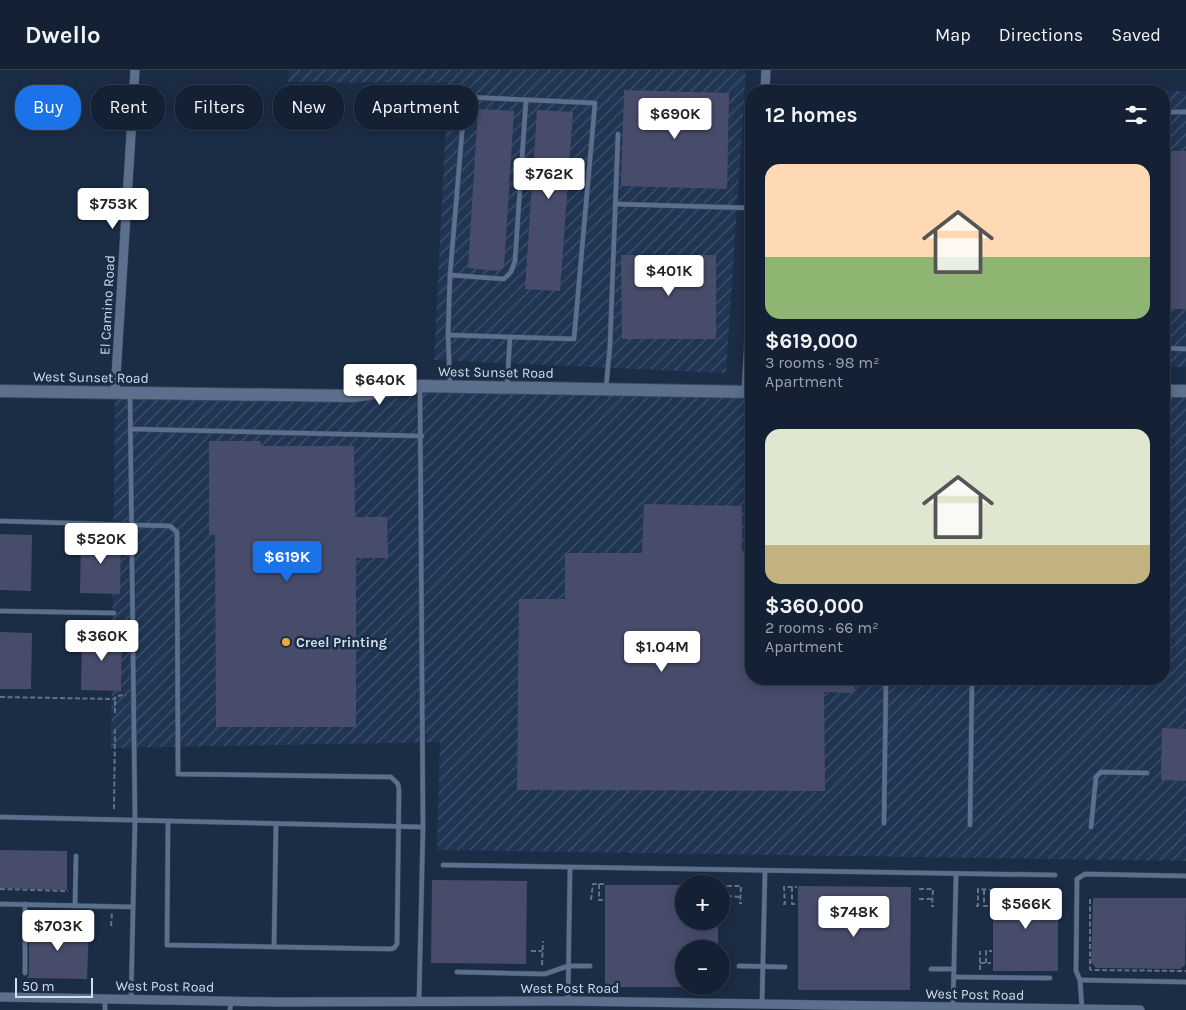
<!DOCTYPE html>
<meta charset="utf-8">
<style>
body{margin:0;font-family:Karla,sans-serif;background:#212e40;color:#f1f3f6;height:100vh;display:flex;flex-direction:column;font-size:19px;white-space:nowrap}
*{box-sizing:border-box;margin:0}
p{font-size:16px;color:#9da3ac}
.icon{flex:none;width:28px;height:28px;fill:none;stroke:currentColor;stroke-width:2;stroke-linecap:round;stroke-linejoin:round}
.map{position:relative;flex:1;overflow:hidden}
.panel{position:absolute;left:745px;top:15px;width:425px;height:600px;display:flex;flex-direction:column;background:#142134;border-radius:20px;box-shadow:0 2px 12px #0003,0 0 0 1px #333e4f}
.panel>*{flex:none}
.banner{position:absolute;left:15px;top:15px;width:475px;height:45px;display:flex;gap:10px}
.fabs{position:absolute;left:675px;top:805px;display:grid;gap:10px}
.fabs a{display:grid;place-items:center;width:55px;height:55px;border-radius:50%;background:#142134;box-shadow:0 2px 12px #0003,0 0 0 1px #333e4f;font-size:25px}
.scale{position:absolute;left:15px;bottom:12px;width:78px;box-sizing:border-box;padding-left:5px;border:2px solid #d2ddee;border-top:0;font-size:14px;line-height:18px;white-space:nowrap;color:#d2ddee;-webkit-text-stroke:4px #1b2c45;paint-order:stroke}
.price{position:absolute;translate:-50% -42px;padding:0 11px;border-radius:5px;background:#fff;color:#222;font-size:16px;line-height:32px;filter:drop-shadow(0 1px 2px #0008)}
.price::after{content:'';position:absolute;left:50%;top:30px;width:15px;height:11px;margin-left:-8px;background:inherit;clip-path:polygon(0 0,100% 0,50% 100%)}
.price.on{background:#1a73e8;color:#fff}
ul{padding:0;list-style:none}
li{display:grid;align-content:center;gap:10px;height:265px;padding:0 20px}
li span{display:grid;place-items:center;height:155px;border-radius:15px;color:#555}
li>.icon{margin-inline-start:auto}
span .icon{width:90px;height:90px;fill:#fffc;stroke-width:1}
li b{font-size:21px}
h2{display:flex;justify-content:space-between;align-items:center;height:60px;padding:0 20px;font-size:21px}
.tag{padding:0 18px;border-radius:20px;background:#142134;box-shadow:0 2px 12px #0003,0 0 0 1px #333e4f;font-size:18px;line-height:45px}
.tag.on{background:#1a73e8;color:#fff}
header{display:flex;align-items:center;gap:30px;box-sizing:border-box;height:70px;padding:0 25px;background:#142134;border-bottom:1px solid #333e4f}
header strong{font-size:24px}
nav{display:flex;gap:28px;margin-inline-start:auto;font-size:18px}
.map>svg:first-child{display:block}
.industrial{fill:url(#industrial-furrows)}
.building{fill:#484c6b}
.lines{fill:none;stroke-linecap:round;stroke-linejoin:round}
.lane-casing{stroke:#3a485e;stroke-width:5.5}
.street-casing{stroke:#3a485e;stroke-width:10}
.secondary-casing{stroke:#3a485e;stroke-width:14}
.path{stroke:#637187;stroke-width:2;stroke-dasharray:5 2.5;stroke-linecap:butt}
.lane{stroke:#5c6f8d;stroke-width:4.5}
.street{stroke:#5c6f8d;stroke-width:9}
.secondary{stroke:#5c6f8d;stroke-width:12}
.poi-dot{fill:#e9ab38;stroke:#1b2c45;stroke-width:2}
.labels{text-anchor:middle;stroke-width:5;stroke-linejoin:round;paint-order:stroke}
.street-label{font-size:14px;fill:#d2ddee;stroke:#1b2c45}
.poi-label{font-size:14px;font-weight:bold;fill:#d2ddee;stroke:#1b2c45;text-anchor:start}
</style>
<header>
<strong>Dwello</strong>
<nav><a>Map</a><a>Directions</a><a>Saved</a></nav>
</header>
<div class="map">
<svg width="1186" height="940" viewBox="0 0 1186 940">
<defs>
<pattern id="industrial-furrows" width="10" height="10" patternUnits="userSpaceOnUse" patternTransform="scale(1.25)"><rect width="10" height="10" fill="#203554"/><path d="M-1 1l2-2M0 10L10 0M9 11l2-2" fill="none" stroke="#40526d"/></pattern>
</defs>
<rect width="100%" height="100%" fill="#1b2c45"/>
<g class="industrial">
<path d="M289,0H746L726,303L434,290L448,13L288,12Z"/>
<path d="M786,19L1186,21V297H1164V21H786Z"/>
<path d="M420,316L751,322V609H1164V321H1186V791L437,780L440,672L111,678L115,322L353,326Z"/>
</g>
<g class="building">
<path d="M624,20L729,23L727,119L621,116Z"/>
<path d="M478,39L514,41L504,197L498,201L468,198Z"/>
<path d="M537,40L573,42L560,221L525,219Z"/>
<rect x="1164" y="81" width="22" height="158"/>
<path d="M621,185H716V269H622Z"/>
<path d="M209,371H261V376H354L355,447H387L388,488H356V657H216L215,465H209Z"/>
<path d="M644,434L742,436V483H751V609H855L854,623L824,622L825,721L517,720L519,529H565V483H642Z"/>
<path d="M0,464L32,465L31,521L0,520Z"/>
<path d="M81,466H121L120,524L80,523Z"/>
<path d="M0,562L32,563L31,619H0Z"/>
<path d="M82,562L122,563L121,621L81,620Z"/>
<path d="M1162,658L1186,659V711L1161,710Z"/>
<path d="M0,780L67,781V820L0,818Z"/>
<path d="M432,810L527,811L526,894L431,893Z"/>
<path d="M605,815H684V851H718V879H684V917H605Z"/>
<path d="M798,816L911,817L910,920H798Z"/>
<rect x="993" y="819" width="65" height="82"/>
<path d="M1093,828H1186L1185,895L1180,899L1096,898L1091,892Z"/>
<path d="M29,856L89,857L87,909L27,908L29,903Z"/>
</g>
<g class="lines">
<g class="lane-casing">
<g id="lane">
<path d="M1164,42H1186"/>
<path d="M615,134L751,138"/>
<path d="M450,205L504,209L511,202L515,191L526,30"/>
<path d="M448,265L510,267"/>
<path d="M1164,278L1186,279"/>
<path d="M450,315L448,265L450,205L465,27L595,33L574,269L510,267L507,317"/>
<path d="M606,318L610,275L618,64"/>
<path d="M130,324L135,750L131,929"/>
<path d="M130,359L422,366"/>
<path d="M0,451L170,456L177,462L178,704L391,707L398,714L399,720L397,874L394,878L390,879L167,875L168,751"/>
<path d="M0,541L114,543"/>
<path d="M0,747L423,757"/>
<path d="M884,753L886,609"/>
<path d="M970,755L972,609"/>
<path d="M1091,757L1096,707L1101,702L1147,703"/>
<path d="M443,795L1055,805"/>
<path d="M0,834L133,837"/>
<path d="M75,836L76,786"/>
<path d="M274,877L276,754"/>
<path d="M739,896L785,897"/>
<path d="M931,899H954"/>
<path d="M457,902L545,904L568,896H590"/>
<path d="M25,903V834"/>
<path d="M954,907L1050,908"/>
<path d="M1080,910L1186,912"/>
<path d="M419,931L423,757L420,318"/>
<path d="M568,931L570,798"/>
<path d="M762,934L765,801"/>
<path d="M953,937L956,805"/>
<path d="M1082,939L1080,910L1076,901L1077,809L1085,804L1186,806"/>
<path d="M105,940V929"/>
<path d="M230,940L231,931"/>
</g>
</g>
<g class="street-casing">
<g id="street">
<path d="M765,21L766,0"/>
<path d="M115,322L135,0"/>
<path d="M746,322L751,236"/>
<path d="M0,927L275,932L568,931L1140,940"/>
</g>
</g>
<g class="secondary-casing">
<g id="secondary">
<path d="M0,321L353,326L420,316L751,322"/>
<path d="M1164,321H1186"/>
</g>
</g>
<g class="path">
<path d="M0,627L115,629L116,626L126,625"/>
<path d="M115,643V629"/>
<path d="M114,739L115,658"/>
<path d="M599,814V830H604"/>
<path d="M727,816H741L740,833H742"/>
<path d="M792,817V834H797"/>
<path d="M0,819L68,821"/>
<path d="M919,819H933L932,836H934"/>
<path d="M984,820V836H992"/>
<path d="M727,826L741,827"/>
<path d="M919,829H933"/>
<path d="M1090,829V899L1091,900L1186,901"/>
<path d="M591,830L593,814H604"/>
<path d="M783,834H785L784,817H797"/>
<path d="M976,836H978V819L992,820"/>
<path d="M31,854L91,855"/>
<path d="M111,856L112,843"/>
<path d="M531,881H542"/>
<path d="M980,893H991"/>
<path d="M986,893V881H992"/>
<path d="M542,895L543,871"/>
<path d="M980,900V881"/>
<path d="M544,922V915"/>
<path d="M979,928L980,922"/>
</g>
<use href="#lane" class="lane"/>
<use href="#street" class="street"/>
<use href="#secondary" class="secondary"/>
</g>
<circle class="poi-dot" cx="286" cy="572" r="5"/>
<g class="labels">
<g class="street-label">
<text transform="translate(107 235) rotate(-87)" y="5">El Camino Road</text>
<text transform="translate(496 302) rotate(1)" y="5">West Sunset Road</text>
<text transform="translate(91 307) rotate(1)" y="5">West Sunset Road</text>
<text transform="translate(165 916) rotate(1)" y="5">West Post Road</text>
<text x="570" y="923">West Post Road</text>
<text transform="translate(975 924) rotate(1)" y="5">West Post Road</text>
</g>
<g class="poi-label">
<text x="296" y="577">Creel Printing</text>
</g>
</g>
</svg>
<div class="fabs">
<a>+</a>
<a>−</a>
</div>
<div class="scale">50 m</div>
<b class="price" style="left:675px;top:70px">$690K</b>
<b class="price" style="left:549px;top:130px">$762K</b>
<b class="price" style="left:113px;top:160px">$753K</b>
<b class="price" style="left:669px;top:227px">$401K</b>
<b class="price" style="left:380px;top:336px">$640K</b>
<b class="price" style="left:101px;top:495px">$520K</b>
<b class="price on" style="left:287px;top:513px">$619K</b>
<b class="price" style="left:102px;top:592px">$360K</b>
<b class="price" style="left:662px;top:603px">$1.04M</b>
<b class="price" style="left:1026px;top:860px">$566K</b>
<b class="price" style="left:854px;top:868px">$748K</b>
<b class="price" style="left:58px;top:882px">$703K</b>
<div class="banner">
<a class="tag on">Buy</a>
<a class="tag">Rent</a>
<a class="tag">Filters</a>
<a class="tag">New</a>
<a class="tag">Apartment</a>
</div>
<section class="panel">
<h2>12 homes<svg class="icon" aria-label="filters" viewBox="0 0 24 24"><path d="M4 7h16M4 17h16"/><circle cx="9" cy="7" r="2"/><circle cx="15" cy="17" r="2"/></svg></h2>
<ul>
<li><span style="background:linear-gradient(#ffd9b3 60%,#8fb573 0)"><svg class="icon" aria-label="home" viewBox="0 0 24 24"><path d="M3 11l9-7 9 7M6 9v11h12V9"/></svg></span><div><b>$619,000</b><p>3 rooms · 98 m²</p><p>Apartment</p></div></li>
<li><span style="background:linear-gradient(#dfe7d0 75%,#c2b280 0)"><svg class="icon" aria-label="home" viewBox="0 0 24 24"><path d="M3 11l9-7 9 7M6 9v11h12V9"/></svg></span><div><b>$360,000</b><p>2 rooms · 66 m²</p><p>Apartment</p></div></li>
</ul>
</section>
</div>
